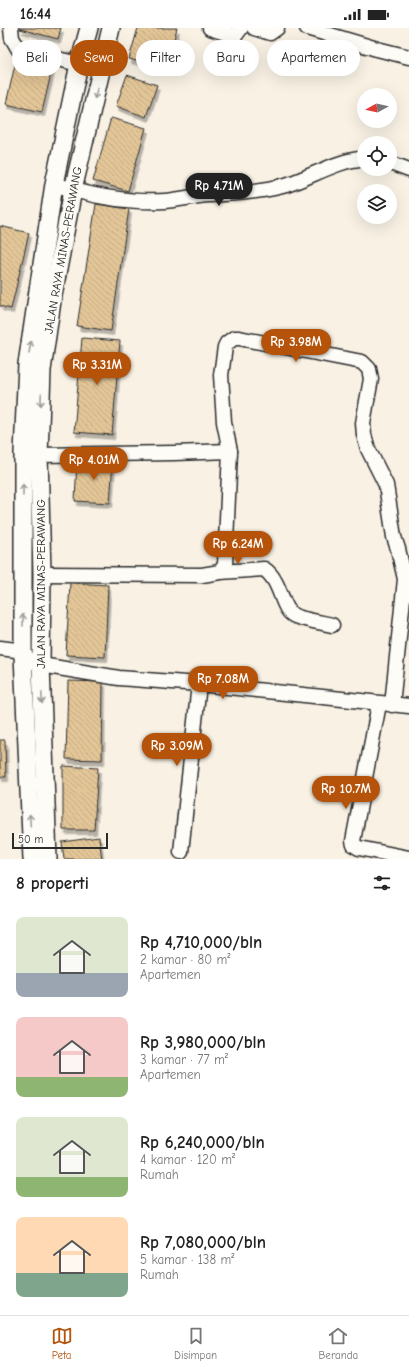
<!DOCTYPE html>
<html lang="id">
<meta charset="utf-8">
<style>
body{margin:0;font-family:"Comic Neue",sans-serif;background:#f6f6f6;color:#222;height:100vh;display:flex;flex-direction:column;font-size:15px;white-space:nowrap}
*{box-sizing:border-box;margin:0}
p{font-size:13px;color:#767676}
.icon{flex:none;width:22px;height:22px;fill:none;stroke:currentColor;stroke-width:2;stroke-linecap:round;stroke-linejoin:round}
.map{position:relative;height:831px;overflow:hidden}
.details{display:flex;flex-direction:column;background:#fff;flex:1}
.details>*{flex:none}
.hud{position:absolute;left:12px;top:12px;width:385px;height:36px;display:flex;gap:8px}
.needle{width:26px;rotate:262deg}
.controls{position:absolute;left:357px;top:60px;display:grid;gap:8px}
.controls a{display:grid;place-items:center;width:40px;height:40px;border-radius:50%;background:#fff;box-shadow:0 4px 16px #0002;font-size:20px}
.scale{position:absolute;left:12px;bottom:10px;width:96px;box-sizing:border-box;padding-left:4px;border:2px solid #2b2b2b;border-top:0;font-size:11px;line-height:14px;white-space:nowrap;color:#2b2b2b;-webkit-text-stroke:3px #fdfcf7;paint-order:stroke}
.price{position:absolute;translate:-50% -34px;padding:0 9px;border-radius:14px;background:#b45309;color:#fff;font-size:13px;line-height:26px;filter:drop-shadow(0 1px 2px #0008)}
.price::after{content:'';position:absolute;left:50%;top:24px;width:12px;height:9px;margin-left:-6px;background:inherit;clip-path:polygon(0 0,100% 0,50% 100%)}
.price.active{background:#222;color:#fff}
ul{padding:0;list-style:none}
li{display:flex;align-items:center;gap:12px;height:100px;padding:0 16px}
li span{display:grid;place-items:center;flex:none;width:112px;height:80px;border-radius:8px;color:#555}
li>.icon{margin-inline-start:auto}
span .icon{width:48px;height:48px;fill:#fffc;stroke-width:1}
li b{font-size:17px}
h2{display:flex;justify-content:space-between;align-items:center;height:48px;padding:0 16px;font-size:17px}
.chip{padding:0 14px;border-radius:18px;background:#fff;box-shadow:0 4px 16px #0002;font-size:14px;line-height:36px}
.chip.active{background:#b45309;color:#fff}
.status{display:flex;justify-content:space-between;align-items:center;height:28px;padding:0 20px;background:#fff;direction:ltr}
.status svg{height:11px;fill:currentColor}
.menu{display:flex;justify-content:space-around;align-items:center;height:56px;border-top:1px solid #e0e0e0;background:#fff;font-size:11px;color:#767676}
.menu a{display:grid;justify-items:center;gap:2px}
.menu .active{color:#b45309}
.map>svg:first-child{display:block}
.building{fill:url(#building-back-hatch);stroke:#2b2b2b;filter:url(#shadow)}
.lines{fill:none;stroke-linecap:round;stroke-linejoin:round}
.minor-casing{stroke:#2b2b2b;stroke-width:17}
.major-casing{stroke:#2b2b2b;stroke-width:20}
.minor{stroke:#fdfcf7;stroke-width:14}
.major{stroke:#fdfcf7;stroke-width:17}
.oneway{stroke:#9e9e9b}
.labels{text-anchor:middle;stroke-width:4;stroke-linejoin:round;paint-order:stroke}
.street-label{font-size:12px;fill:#2b2b2b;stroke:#fdfcf7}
</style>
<div class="status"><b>16:44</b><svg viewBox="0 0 49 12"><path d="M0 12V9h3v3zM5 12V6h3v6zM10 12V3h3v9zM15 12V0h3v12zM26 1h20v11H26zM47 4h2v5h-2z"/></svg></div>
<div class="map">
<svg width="409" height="831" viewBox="0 0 409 831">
<defs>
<pattern id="building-back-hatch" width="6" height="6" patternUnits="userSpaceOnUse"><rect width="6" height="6" fill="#e3c697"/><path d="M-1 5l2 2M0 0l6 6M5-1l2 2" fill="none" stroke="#c3aa82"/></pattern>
<filter id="shadow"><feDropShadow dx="2.5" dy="4.5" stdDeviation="0" flood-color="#0004"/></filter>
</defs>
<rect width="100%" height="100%" fill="#f8f1e4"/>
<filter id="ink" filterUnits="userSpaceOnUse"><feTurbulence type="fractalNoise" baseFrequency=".025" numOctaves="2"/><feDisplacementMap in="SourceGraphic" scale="8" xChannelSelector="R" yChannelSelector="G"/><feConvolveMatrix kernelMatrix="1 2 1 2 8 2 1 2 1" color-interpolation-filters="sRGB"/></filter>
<g filter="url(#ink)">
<g class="building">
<path d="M20,0H61L58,11L20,1Z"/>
<path d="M138,0H177L166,41L129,31Z"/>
<path d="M17,28L53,37L42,84L6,76Z"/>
<path d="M127,47L157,57L146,89L116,78Z"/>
<path d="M111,90L146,100L128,163L93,153Z"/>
<path d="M96,176L129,181L111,303L77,298Z"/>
<path d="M0,198L29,205L11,281L0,278Z"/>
<path d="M82,310L120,313L112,407L74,404Z"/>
<path d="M77,432L113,434L110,475L75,473Z"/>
<path d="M70,555L108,557L105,629L66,627Z"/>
<path d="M68,653L103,654L102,732L66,731Z"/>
<path d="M0,712H5L6,749H0Z"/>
<path d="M63,738L98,740L94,802H63Z"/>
<path d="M99,809L102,831H64L62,814Z"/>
</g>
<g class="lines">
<g class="minor-casing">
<g id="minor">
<path d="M11,0L12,10L19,22L79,36"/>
<path d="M210,0L235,8L241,0"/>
<path d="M254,0L270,5L277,0"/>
<path d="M307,0L377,21L409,29"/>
<path d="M390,135L409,142"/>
<path d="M54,156C90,168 127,175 165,173C179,172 193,168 208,167C234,165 261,164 286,157C309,150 342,130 364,131"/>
<path d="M39,427L174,425L230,423"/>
<path d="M220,544L264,541C281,552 281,580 293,587C299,591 324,595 332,597"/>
<path d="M42,546L202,547L220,544L225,537L230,423L224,394L221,347L225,319L227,315L234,310H239L362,334L369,341L371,351L363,395L364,407L368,421L386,457L394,509L398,521L405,551L392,677"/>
<path d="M0,620L16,622L32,633L41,637L119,650L199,656L409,678"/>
<path d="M379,676L353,813L354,817L359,820L409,830"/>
<path d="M181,824L199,656"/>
</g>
</g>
<g class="major-casing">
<g id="major">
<path d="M32,831L23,627V425L27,336L54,156L79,36L89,0"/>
<path d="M48,831L41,637L42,546L39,427L42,342L52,273L73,162L111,0"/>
</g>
</g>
<use href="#minor" class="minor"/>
<use href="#major" class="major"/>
</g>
<defs><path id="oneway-shaft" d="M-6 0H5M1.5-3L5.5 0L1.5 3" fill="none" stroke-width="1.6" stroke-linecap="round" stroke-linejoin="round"/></defs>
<g class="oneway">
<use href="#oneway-shaft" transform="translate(96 65) rotate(104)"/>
<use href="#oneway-shaft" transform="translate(30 319) rotate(-81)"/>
<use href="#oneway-shaft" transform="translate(41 372) rotate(92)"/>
<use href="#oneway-shaft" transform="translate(23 462) rotate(-90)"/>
<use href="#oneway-shaft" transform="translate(23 592) rotate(-90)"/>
<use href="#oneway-shaft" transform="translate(42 670) rotate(88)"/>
<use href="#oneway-shaft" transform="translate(30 792) rotate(-93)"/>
</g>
</g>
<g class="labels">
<g class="street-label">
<text transform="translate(63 222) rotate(-80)" y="4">JALAN RAYA MINAS-PERAWANG</text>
<text transform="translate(41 556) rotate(-90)" y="4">JALAN RAYA MINAS-PERAWANG</text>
</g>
</g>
</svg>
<div class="controls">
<a><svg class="needle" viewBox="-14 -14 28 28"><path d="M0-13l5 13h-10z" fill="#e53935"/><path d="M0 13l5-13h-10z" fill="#767676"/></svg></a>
<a><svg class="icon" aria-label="locate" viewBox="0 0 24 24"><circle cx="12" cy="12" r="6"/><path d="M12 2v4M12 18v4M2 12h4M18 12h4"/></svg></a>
<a><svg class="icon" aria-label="layers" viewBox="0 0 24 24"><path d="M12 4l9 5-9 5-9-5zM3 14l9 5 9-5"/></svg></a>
</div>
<div class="scale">50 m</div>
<b class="price active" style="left:219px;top:179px">Rp 4.71M</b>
<b class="price" style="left:296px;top:335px">Rp 3.98M</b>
<b class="price" style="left:97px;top:358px">Rp 3.31M</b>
<b class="price" style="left:94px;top:453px">Rp 4.01M</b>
<b class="price" style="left:238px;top:537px">Rp 6.24M</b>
<b class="price" style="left:223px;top:672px">Rp 7.08M</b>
<b class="price" style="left:177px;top:739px">Rp 3.09M</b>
<b class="price" style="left:346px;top:782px">Rp 10.7M</b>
<div class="hud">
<a class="chip">Beli</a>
<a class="chip active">Sewa</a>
<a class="chip">Filter</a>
<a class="chip">Baru</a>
<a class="chip">Apartemen</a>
</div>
</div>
<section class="details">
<h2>8 properti<svg class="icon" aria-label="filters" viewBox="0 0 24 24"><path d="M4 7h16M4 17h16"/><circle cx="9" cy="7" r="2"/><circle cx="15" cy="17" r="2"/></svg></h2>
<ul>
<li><span style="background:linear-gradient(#dfe7d0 70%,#9aa5b1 0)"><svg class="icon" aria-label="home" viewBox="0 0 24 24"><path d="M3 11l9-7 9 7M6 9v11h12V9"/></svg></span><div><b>Rp 4,710,000/bln</b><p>2 kamar · 80 m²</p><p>Apartemen</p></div></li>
<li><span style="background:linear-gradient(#f6c9c9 75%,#8fb573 0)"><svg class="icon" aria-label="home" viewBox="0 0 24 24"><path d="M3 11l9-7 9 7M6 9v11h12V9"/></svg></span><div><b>Rp 3,980,000/bln</b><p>3 kamar · 77 m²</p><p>Apartemen</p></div></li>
<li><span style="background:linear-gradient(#dfe7d0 75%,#8fb573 0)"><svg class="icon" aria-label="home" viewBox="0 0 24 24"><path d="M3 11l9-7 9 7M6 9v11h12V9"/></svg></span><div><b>Rp 6,240,000/bln</b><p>4 kamar · 120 m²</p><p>Rumah</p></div></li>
<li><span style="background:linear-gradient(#ffd9b3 70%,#7fa58c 0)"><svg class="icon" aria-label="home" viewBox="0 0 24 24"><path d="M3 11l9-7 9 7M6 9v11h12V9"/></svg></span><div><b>Rp 7,080,000/bln</b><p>5 kamar · 138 m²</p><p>Rumah</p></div></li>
</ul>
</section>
<nav class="menu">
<a class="active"><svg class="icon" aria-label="map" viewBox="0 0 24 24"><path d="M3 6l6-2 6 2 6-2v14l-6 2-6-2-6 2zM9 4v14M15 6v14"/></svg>Peta</a>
<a><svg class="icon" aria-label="saved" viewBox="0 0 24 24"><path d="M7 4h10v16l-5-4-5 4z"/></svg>Disimpan</a>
<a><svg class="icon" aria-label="home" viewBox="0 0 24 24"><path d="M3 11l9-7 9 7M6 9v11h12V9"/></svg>Beranda</a>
</nav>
